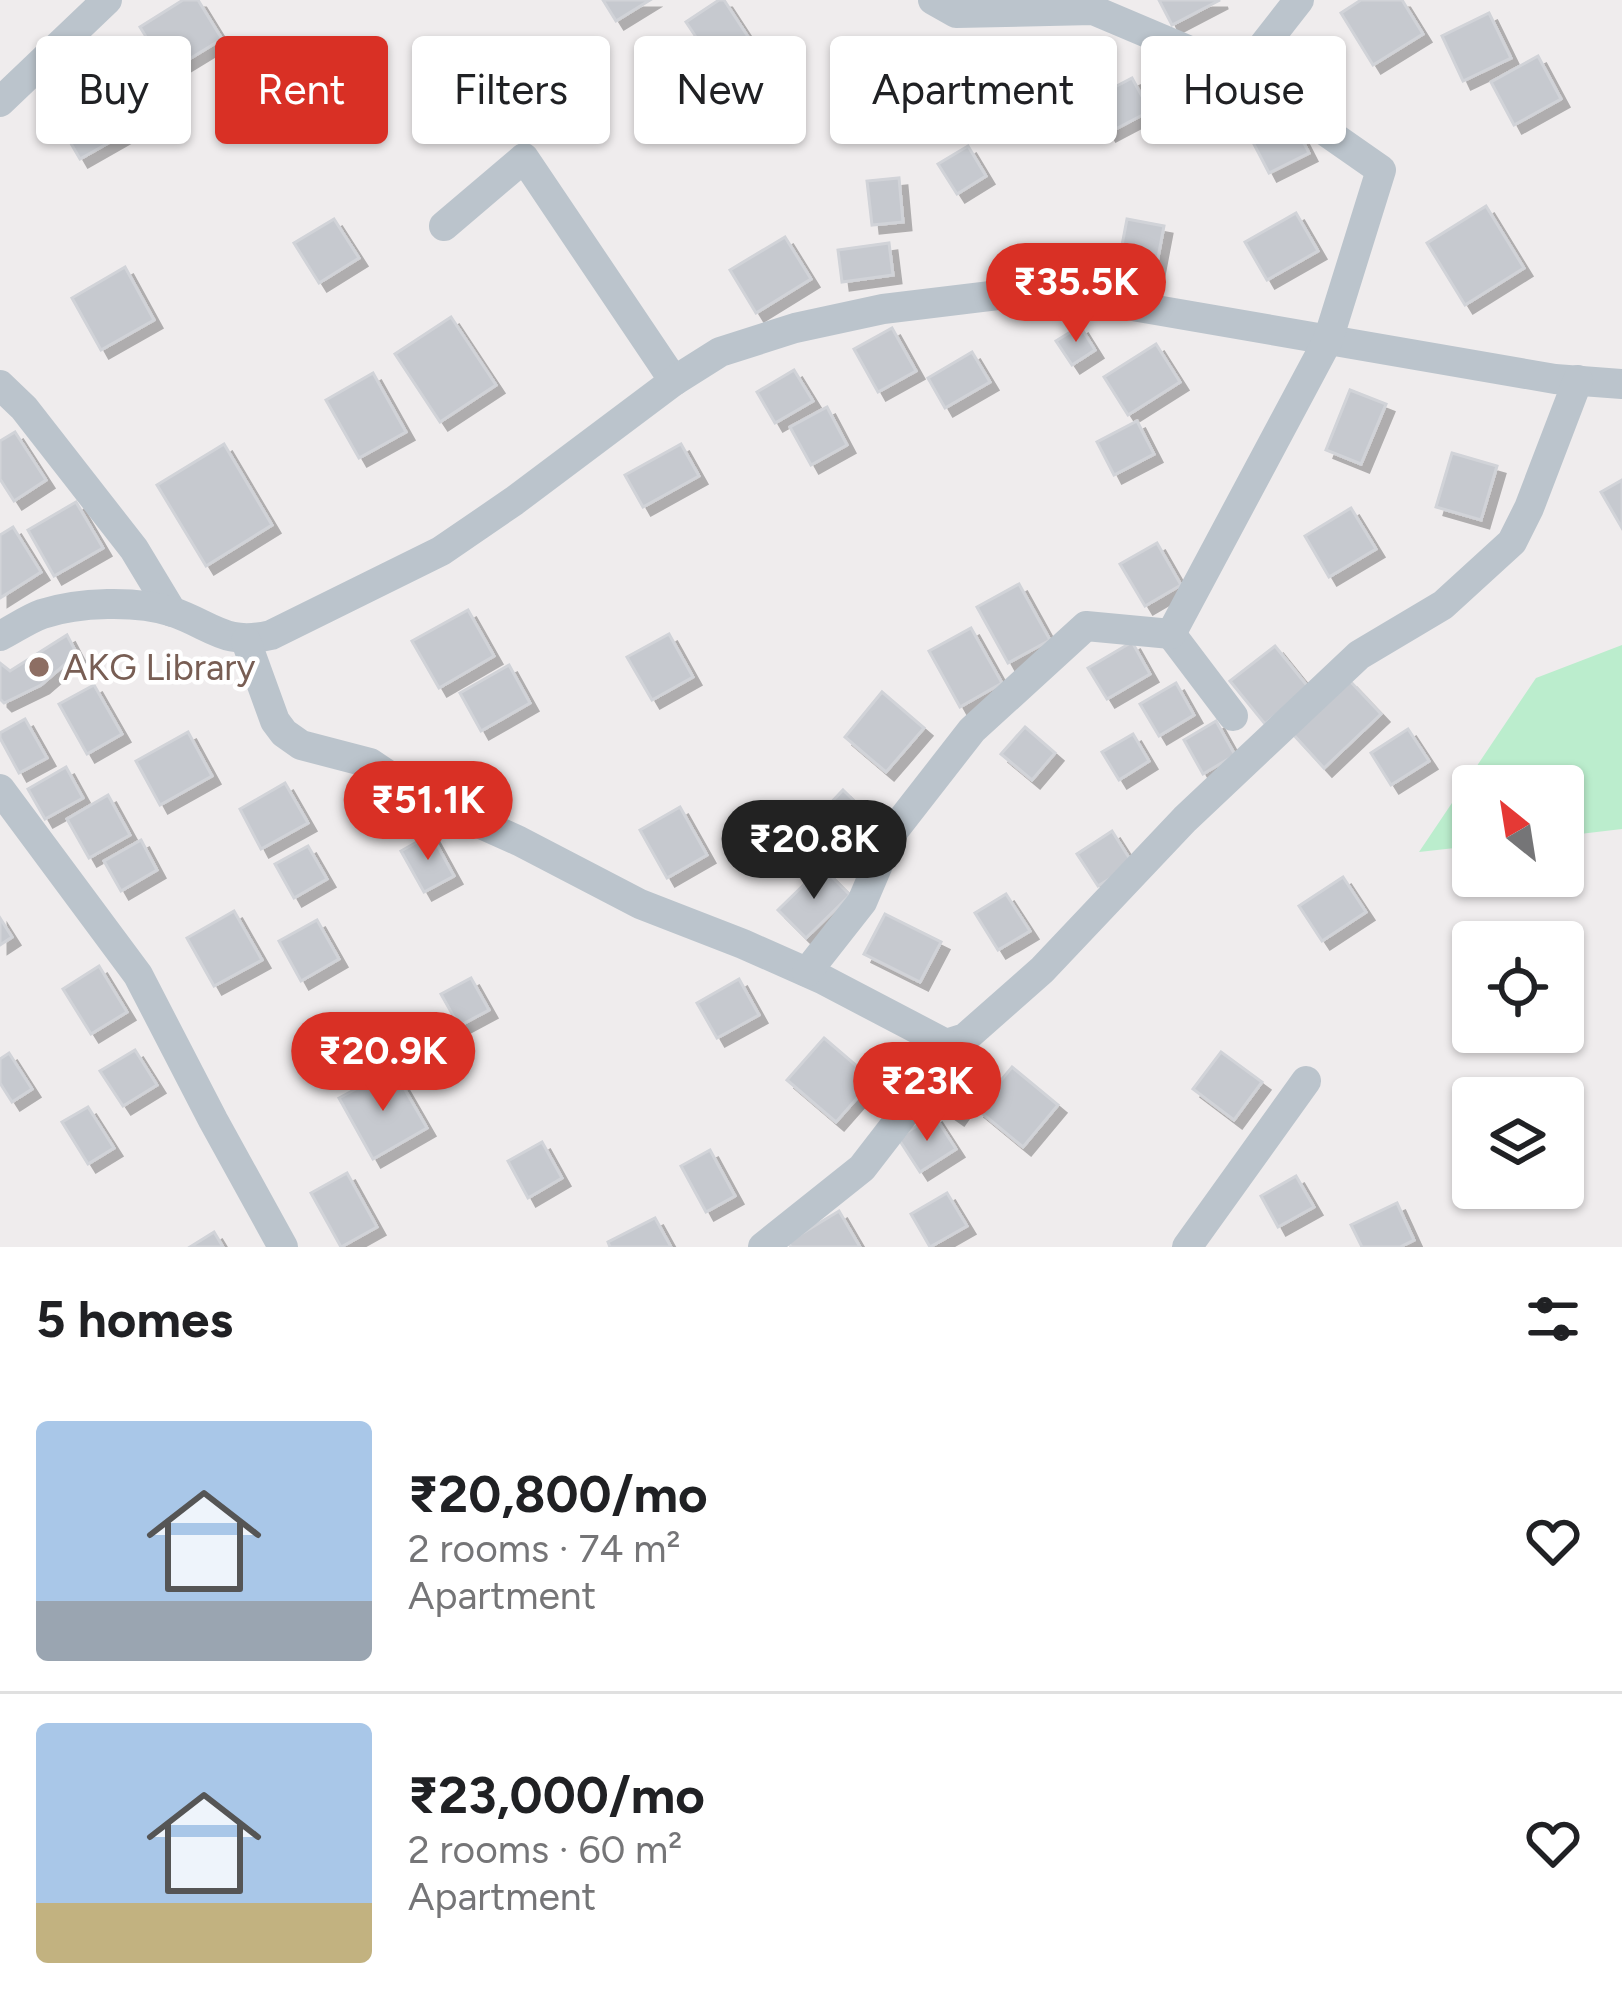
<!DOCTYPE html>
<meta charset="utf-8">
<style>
body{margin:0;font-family:Figtree,sans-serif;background:#f2f2f2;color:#202124;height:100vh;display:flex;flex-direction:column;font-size:45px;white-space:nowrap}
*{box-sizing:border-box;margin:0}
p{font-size:39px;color:#757577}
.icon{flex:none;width:66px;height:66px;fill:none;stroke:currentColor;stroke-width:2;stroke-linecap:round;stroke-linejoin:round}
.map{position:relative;height:1247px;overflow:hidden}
.side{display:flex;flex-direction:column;background:#fff;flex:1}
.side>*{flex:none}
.guide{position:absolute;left:36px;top:36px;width:1551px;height:108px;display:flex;gap:24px}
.needle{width:78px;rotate:330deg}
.fabs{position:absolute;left:1452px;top:765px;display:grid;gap:24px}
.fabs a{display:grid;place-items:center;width:132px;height:132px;border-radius:12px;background:#fff;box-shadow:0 3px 9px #0004;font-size:60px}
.price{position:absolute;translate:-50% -102px;padding:0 27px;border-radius:42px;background:#d93025;color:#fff;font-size:39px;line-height:78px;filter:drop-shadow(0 3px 6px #0008)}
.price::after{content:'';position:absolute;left:50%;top:72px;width:36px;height:27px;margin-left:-18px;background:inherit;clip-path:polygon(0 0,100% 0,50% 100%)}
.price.selected{background:#222;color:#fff}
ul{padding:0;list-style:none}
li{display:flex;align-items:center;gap:36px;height:300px;padding:0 36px}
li+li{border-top:3px solid #e0e0e0}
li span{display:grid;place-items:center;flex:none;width:336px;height:240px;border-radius:12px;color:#555}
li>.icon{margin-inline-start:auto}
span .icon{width:144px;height:144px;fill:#fffc;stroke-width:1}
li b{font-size:51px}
h2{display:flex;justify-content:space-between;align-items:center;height:144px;padding:0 36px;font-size:51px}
.tag{padding:0 42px;border-radius:12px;background:#fff;box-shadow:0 3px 9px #0004;font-size:42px;line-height:108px}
.tag.selected{background:#d93025;color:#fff}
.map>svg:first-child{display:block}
.green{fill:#bbedcd}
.building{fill:#c6c9cf;stroke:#d1d3d8;stroke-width:3;filter:url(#shadow)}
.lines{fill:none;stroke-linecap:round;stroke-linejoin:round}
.street{stroke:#bbc4cc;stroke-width:30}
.education-dot{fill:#8d6e63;stroke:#fff;stroke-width:4.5}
.labels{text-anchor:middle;stroke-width:9;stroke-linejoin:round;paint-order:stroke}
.education-label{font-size:36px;fill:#785e54;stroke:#fff;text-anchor:start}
</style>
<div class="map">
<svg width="1622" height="1247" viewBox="0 0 1622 1247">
<defs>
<filter id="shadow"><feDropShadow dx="8" dy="8" stdDeviation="0" flood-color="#0004"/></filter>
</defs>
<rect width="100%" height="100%" fill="#efeced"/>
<path class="green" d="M1622,645V829L1563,836V786H1473V846L1419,852L1536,678Z"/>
<g class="building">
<path d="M183,0H198L222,39L168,72L140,27Z"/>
<path d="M603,0H650L616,21Z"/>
<path d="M719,0H724L756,49L720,73L686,22Z"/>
<path d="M1159,0H1220L1172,25Z"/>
<path d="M1361,0H1402L1423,34L1373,65L1341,13Z"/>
<path d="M1489,13L1511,58L1463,81L1442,36Z"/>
<path d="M1538,56L1561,99L1514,125L1491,82Z"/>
<path d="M920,67L946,106L912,128L886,89Z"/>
<path d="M1132,78L1150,111L1108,133L1090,100Z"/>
<path d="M99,90L124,134L80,159L55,116Z"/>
<path d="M1286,108L1309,153L1269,173L1246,129Z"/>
<path d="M968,146L986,176L957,194L938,164Z"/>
<path d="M899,178L903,222L872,225L867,181Z"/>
<path d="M1486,206L1524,268L1465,305L1427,243Z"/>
<path d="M1296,213L1318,251L1267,280L1245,242Z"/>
<path d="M334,219L359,258L319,283L294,243Z"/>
<path d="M1127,219L1164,226L1156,268L1119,261Z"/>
<path d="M785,237L811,279L756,313L730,270Z"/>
<path d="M889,243L893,275L842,282L838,250Z"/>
<path d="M125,267L154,320L101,350L72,298Z"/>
<path d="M451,317L496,385L440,422L395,354Z"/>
<path d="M1080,326L1095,350L1072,365L1056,341Z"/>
<path d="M892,328L916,371L878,392L854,349Z"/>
<path d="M1156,344L1180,382L1128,415L1104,377Z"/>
<path d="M972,352L990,382L945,408L928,378Z"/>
<path d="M794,370L813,401L775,423L757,392Z"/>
<path d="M373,373L406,432L359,458L326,400Z"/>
<path d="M1350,390L1386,404L1361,464L1326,450Z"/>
<path d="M827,407L847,445L811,465L790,427Z"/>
<path d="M1137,421L1154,454L1114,475L1097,442Z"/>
<path d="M15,432L46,480L14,501L0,479V441Z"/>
<path d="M224,444L272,525L206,566L157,485Z"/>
<path d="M681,444L699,476L643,507L625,475Z"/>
<path d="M1452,453L1497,466L1481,520L1436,507Z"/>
<path d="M1622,480V528L1601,492Z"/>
<path d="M76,502L103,548L54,576L28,530Z"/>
<path d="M1351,508L1376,549L1329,577L1305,536Z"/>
<path d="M13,527L41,572L0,598V535Z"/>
<path d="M1157,543L1181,585L1145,606L1120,564Z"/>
<path d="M1019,584L1050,640L1008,663L977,607Z"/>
<path d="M468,610L494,656L439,688L412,641Z"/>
<path d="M971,628L1002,683L960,707L929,651Z"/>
<path d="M669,634L693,677L652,700L627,657Z"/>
<path d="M67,635L77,654L41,685L4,703L0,699V663L10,671Z"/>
<path d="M1132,642L1150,674L1107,699L1088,668Z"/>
<path d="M1275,646L1309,688L1265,724L1230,681Z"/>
<path d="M509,665L530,703L481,731L460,693Z"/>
<path d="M1349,680L1381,714L1324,768L1292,733Z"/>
<path d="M1176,683L1194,715L1159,736L1140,704Z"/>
<path d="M94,685L122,734L87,754L59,704Z"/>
<path d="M882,692L924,728L886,772L845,737Z"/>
<path d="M25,719L47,758L19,773L0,738V733Z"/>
<path d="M1216,721L1235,755L1203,774L1184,740Z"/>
<path d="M1025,727L1055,753L1032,780L1001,754Z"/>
<path d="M1408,729L1429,761L1391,785L1371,753Z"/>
<path d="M188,732L212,776L160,805L136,761Z"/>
<path d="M1133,734L1149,761L1119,780L1102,752Z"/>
<path d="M66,767L83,798L45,819L28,789Z"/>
<path d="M285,783L308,823L261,849L240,809Z"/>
<path d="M843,790L876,822L844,855L811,824Z"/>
<path d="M108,795L130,835L89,858L67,819Z"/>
<path d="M680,807L707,855L667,878L640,830Z"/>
<path d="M1112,831L1133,864L1098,886L1077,854Z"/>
<path d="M431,834L454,876L424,892L401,851Z"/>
<path d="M141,840L157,870L121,891L104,861Z"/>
<path d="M308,846L327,879L294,898L275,864Z"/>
<path d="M822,867L850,895L806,938L778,910Z"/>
<path d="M1343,877L1366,912L1322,941L1299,906Z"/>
<path d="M1006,894L1030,931L998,950L975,913Z"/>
<path d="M234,911L262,960L214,986L187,938Z"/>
<path d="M885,914L941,942L920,982L864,954Z"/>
<path d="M0,918L12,937L0,945Z"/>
<path d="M317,920L339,959L301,981L279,941Z"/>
<path d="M99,966L127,1012L91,1034L63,989Z"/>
<path d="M471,978L489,1010L459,1026L441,994Z"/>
<path d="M739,979L759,1015L717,1038L697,1003Z"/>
<path d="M824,1038L873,1080L836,1122L787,1080Z"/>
<path d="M135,1050L157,1085L123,1106L100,1071Z"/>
<path d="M1221,1052L1262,1082L1234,1120L1193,1089Z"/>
<path d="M9,1053L32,1089L12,1102L0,1083V1059Z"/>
<path d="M957,1054L986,1075L956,1117L926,1096Z"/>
<path d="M1012,1067L1058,1105L1023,1147L977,1109Z"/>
<path d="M393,1069L427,1128L373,1159L339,1098Z"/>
<path d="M88,1107L114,1148L88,1164L62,1122Z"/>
<path d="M934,1115L956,1149L920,1172L898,1138Z"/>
<path d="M542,1142L562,1178L528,1198L508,1161Z"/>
<path d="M710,1150L735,1196L706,1212L681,1166Z"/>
<path d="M347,1173L377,1227L341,1247L311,1193Z"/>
<path d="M1296,1176L1314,1207L1278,1227L1261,1196Z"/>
<path d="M947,1193L967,1226L930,1247L911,1214Z"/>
<path d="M1397,1203L1414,1240L1400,1247H1362L1351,1225Z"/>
<path d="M839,1211L860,1247H791L788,1242Z"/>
<path d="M655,1218L671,1247H610L608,1242Z"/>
<path d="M214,1232L223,1247H190Z"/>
</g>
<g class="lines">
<g class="street">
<path d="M933,0L956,13L1093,10L1242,73L1299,0"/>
<path d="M0,102L107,0"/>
<path d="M444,226L524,158L674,381"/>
<path d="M0,385L24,408L134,549L172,612"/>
<path d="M1171,634L1233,716"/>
<path d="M0,636C14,629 28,619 42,614C78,602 137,600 173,612C213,626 225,646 271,635L441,551L514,501L674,381L720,352L795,328L883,309L1040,290L1555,379L1622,384"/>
<path d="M246,641L275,721L284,733L301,745L370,763L421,797L519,841L640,904L743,944L822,979L946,1044L965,1038L1042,970L1185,819L1359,655L1443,605L1512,542L1529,508L1578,380"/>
<path d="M0,789L138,975L213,1120L283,1247"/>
<path d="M807,972L862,902L891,834L972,730L1086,626L1171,634L1328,340L1381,170L1242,73"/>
<path d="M763,1247L862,1168L913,1102L946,1044"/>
<path d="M1187,1247L1306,1081"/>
</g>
</g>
<circle class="education-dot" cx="39" cy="667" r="12"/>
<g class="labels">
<g class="education-label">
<text x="63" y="680">AKG Library</text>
</g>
</g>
</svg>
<div class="fabs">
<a><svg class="needle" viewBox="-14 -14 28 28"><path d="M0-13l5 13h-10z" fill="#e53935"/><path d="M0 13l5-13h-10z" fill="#757577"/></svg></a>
<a><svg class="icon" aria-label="locate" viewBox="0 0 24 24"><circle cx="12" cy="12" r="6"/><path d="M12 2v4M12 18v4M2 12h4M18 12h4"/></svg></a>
<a><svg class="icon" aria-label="layers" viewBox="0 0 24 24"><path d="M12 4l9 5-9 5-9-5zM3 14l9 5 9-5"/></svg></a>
</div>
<b class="price" style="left:1076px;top:345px">₹35.5K</b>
<b class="price" style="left:428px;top:863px">₹51.1K</b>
<b class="price selected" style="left:814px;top:902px">₹20.8K</b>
<b class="price" style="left:383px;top:1114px">₹20.9K</b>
<b class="price" style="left:927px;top:1144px">₹23K</b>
<div class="guide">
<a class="tag">Buy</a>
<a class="tag selected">Rent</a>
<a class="tag">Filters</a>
<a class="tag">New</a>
<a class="tag">Apartment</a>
<a class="tag">House</a>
</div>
</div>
<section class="side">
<h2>5 homes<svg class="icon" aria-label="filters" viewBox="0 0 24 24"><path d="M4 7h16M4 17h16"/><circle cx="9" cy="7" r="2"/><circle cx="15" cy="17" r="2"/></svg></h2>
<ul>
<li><span style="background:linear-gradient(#a9c7e8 75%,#9aa5b1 0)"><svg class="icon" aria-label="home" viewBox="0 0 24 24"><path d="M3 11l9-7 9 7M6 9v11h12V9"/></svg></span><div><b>₹20,800/mo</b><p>2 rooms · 74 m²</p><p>Apartment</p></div><svg class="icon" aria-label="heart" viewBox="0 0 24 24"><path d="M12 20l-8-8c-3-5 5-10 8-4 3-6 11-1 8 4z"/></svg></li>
<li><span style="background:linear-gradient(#a9c7e8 75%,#c2b280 0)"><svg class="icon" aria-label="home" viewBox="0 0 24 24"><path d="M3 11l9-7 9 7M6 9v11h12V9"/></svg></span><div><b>₹23,000/mo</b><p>2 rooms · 60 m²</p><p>Apartment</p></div><svg class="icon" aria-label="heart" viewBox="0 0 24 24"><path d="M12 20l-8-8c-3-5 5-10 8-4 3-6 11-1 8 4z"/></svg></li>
</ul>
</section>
